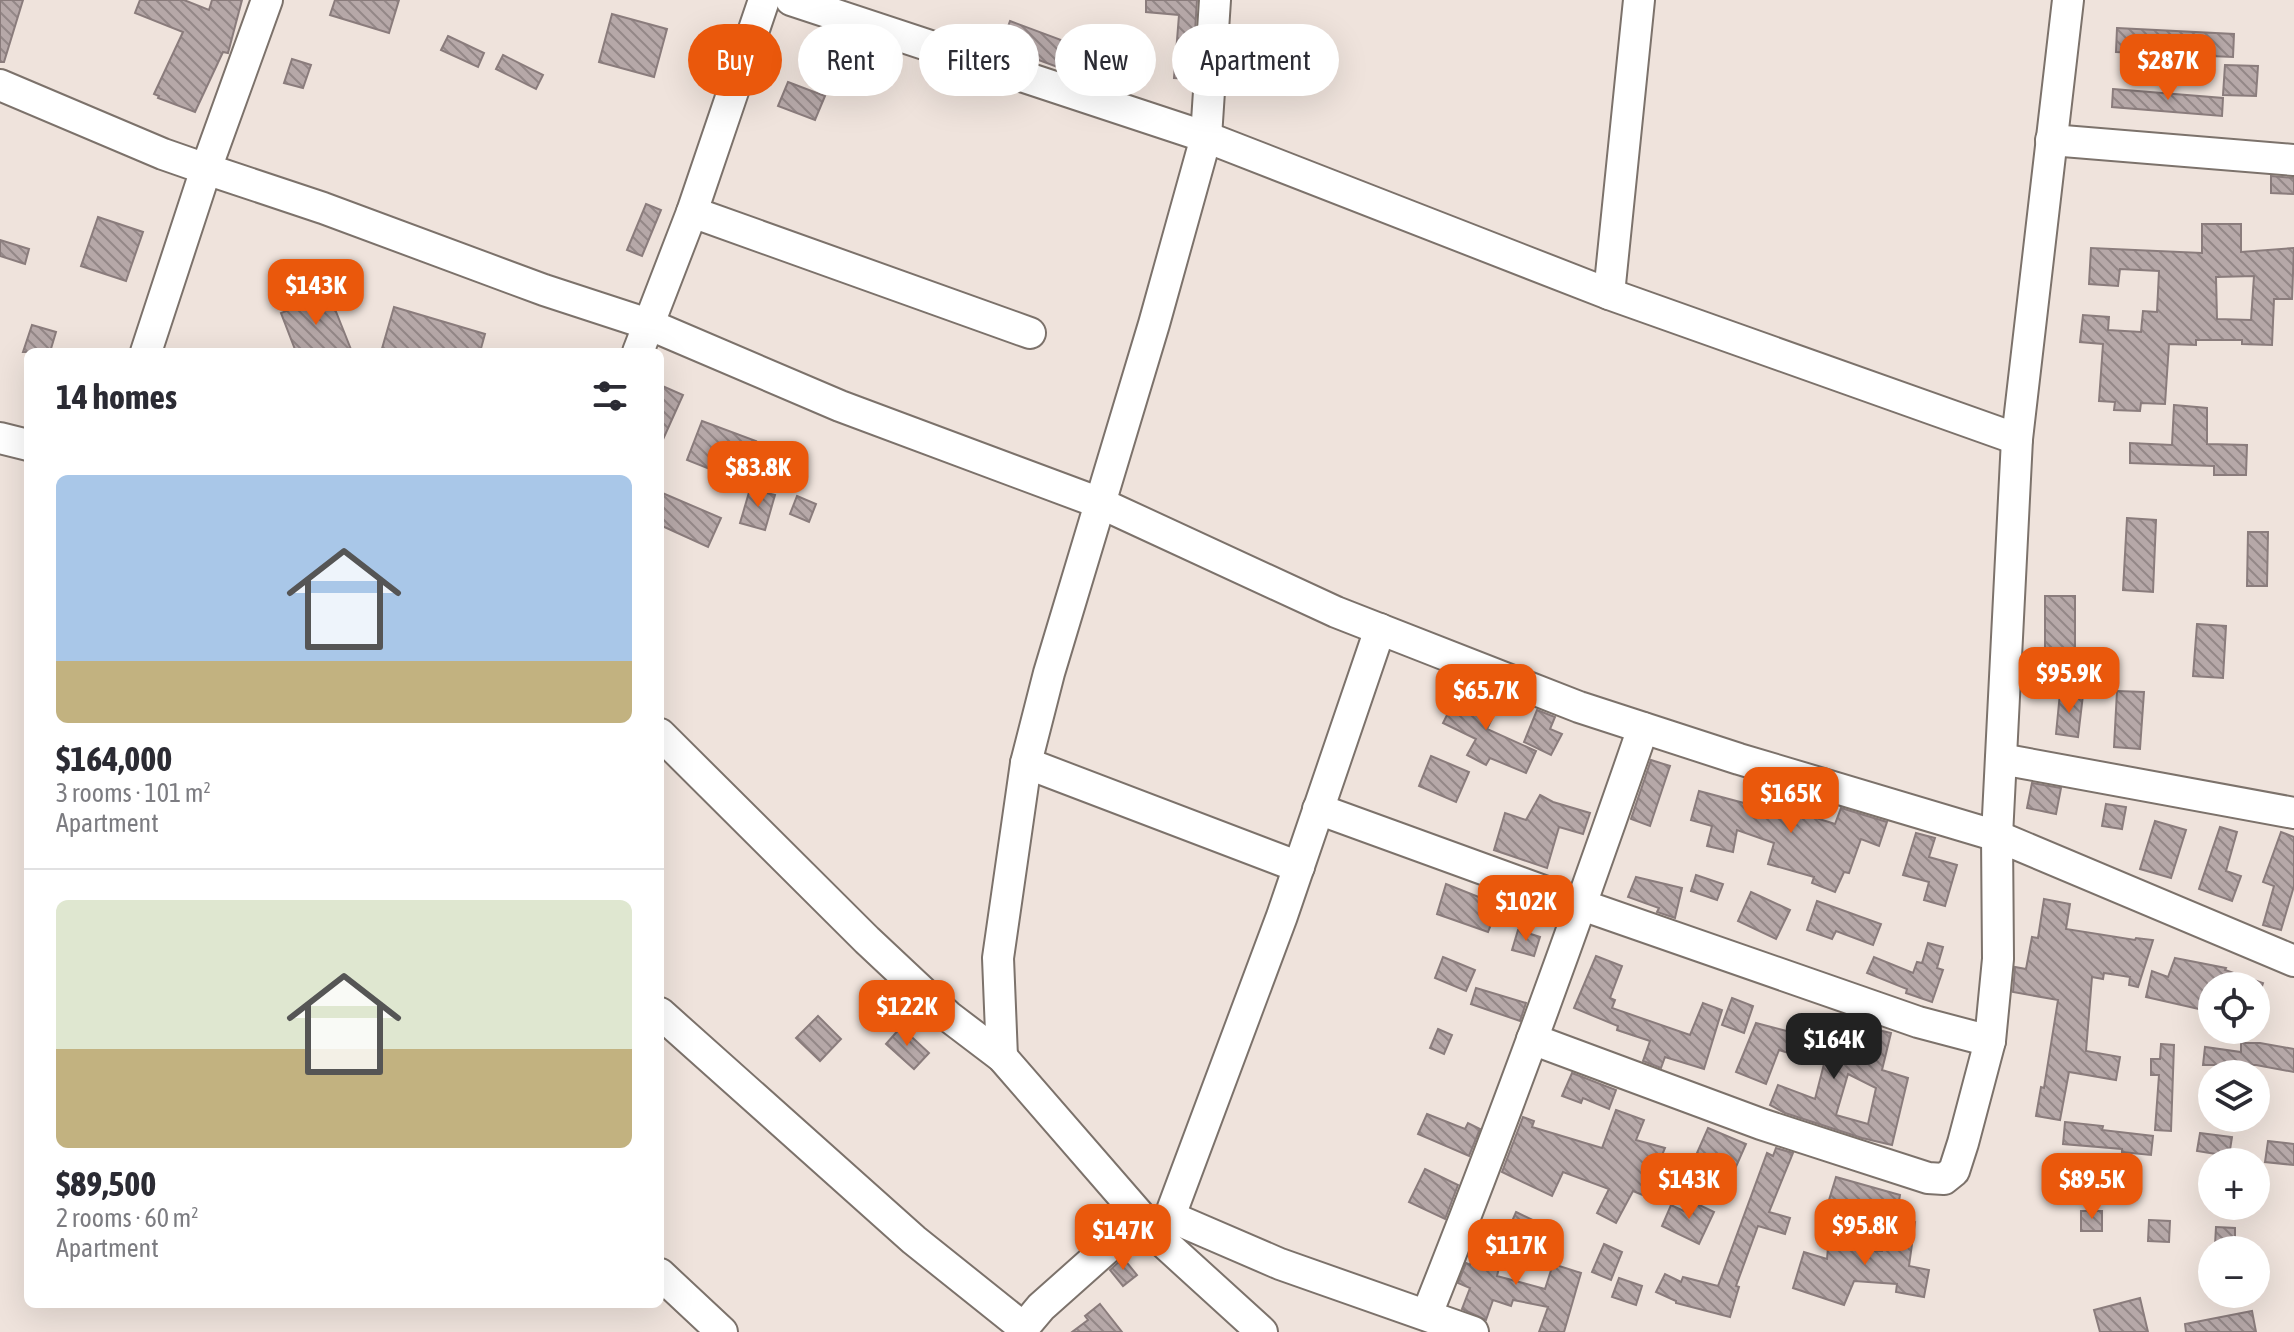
<!DOCTYPE html>
<meta charset="utf-8">
<style>
body{margin:0;font-family:"Asap Condensed",sans-serif;background:#f7f7f7;color:#2b2b33;height:100vh;display:flex;flex-direction:column;font-size:30px;white-space:nowrap}
*{box-sizing:border-box;margin:0}
p{font-size:26px;color:#7c7c81}
.icon{flex:none;width:44px;height:44px;fill:none;stroke:currentColor;stroke-width:2;stroke-linecap:round;stroke-linejoin:round}
.map{position:relative;flex:1;overflow:hidden}
.sheet{position:absolute;left:24px;top:348px;width:640px;height:960px;display:flex;flex-direction:column;background:#fff;border-radius:12px;box-shadow:0 8px 32px #0002}
.sheet>*{flex:none}
.guide{position:absolute;left:688px;top:24px;width:760px;height:72px;display:flex;gap:16px}
.controls{position:absolute;left:2198px;top:972px;display:grid;gap:16px}
.controls a{display:grid;place-items:center;width:72px;height:72px;border-radius:50%;background:#fff;box-shadow:0 8px 32px #0002;font-size:40px}
.price{position:absolute;translate:-50% -68px;padding:0 18px;border-radius:16px;background:#ea580c;color:#fff;font-size:26px;line-height:52px;filter:drop-shadow(0 2px 4px #0008)}
.price::after{content:'';position:absolute;left:50%;top:48px;width:24px;height:18px;margin-left:-12px;background:inherit;clip-path:polygon(0 0,100% 0,50% 100%)}
.price.active{background:#222;color:#fff}
ul{padding:0;list-style:none}
li{display:grid;align-content:center;gap:16px;height:424px;padding:0 32px}
li+li{border-top:2px solid #e1e1e2}
li span{display:grid;place-items:center;height:248px;border-radius:12px;color:#555}
li>.icon{margin-inline-start:auto}
span .icon{width:144px;height:144px;fill:#fffc;stroke-width:1}
li b{font-size:34px}
h2{display:flex;justify-content:space-between;align-items:center;height:96px;padding:0 32px;font-size:34px}
.chip{padding:0 28px;border-radius:36px;background:#fff;box-shadow:0 8px 32px #0002;font-size:28px;line-height:72px}
.chip.active{background:#ea580c;color:#fff}
.map>svg:first-child{display:block}
.building{fill:url(#building-back-hatch);stroke:#8a7c7c;stroke-width:2;fill-rule:evenodd}
.lines{fill:none;stroke-linecap:round;stroke-linejoin:round}
.minor-casing{stroke:#7c726b;stroke-width:34}
.minor{stroke:#fff;stroke-width:30}
</style>
<div class="map">
<svg width="2294" height="1332" viewBox="0 0 2294 1332">
<defs>
<pattern id="building-back-hatch" width="6" height="6" patternUnits="userSpaceOnUse" patternTransform="scale(2)"><rect width="6" height="6" fill="#b6a8a8"/><path d="M-1 5l2 2M0 0l6 6M5-1l2 2" fill="none" stroke="#938787"/></pattern>
</defs>
<rect width="100%" height="100%" fill="#efe3dc"/>
<g class="building">
<path d="M0,0H23L4,62H0Z"/>
<path d="M140,0H184L209,10L212,0H242L228,53L223,52L195,112L158,98L159,96L154,94L183,32L135,13Z"/>
<path d="M335,0H399L389,33L330,15Z"/>
<path d="M1146,0H1197L1192,79L1174,78L1179,15L1146,12Z"/>
<path d="M612,14L667,29L654,77L599,62Z"/>
<path d="M1010,21L1080,47L1071,72L1001,46Z"/>
<path d="M2117,28L2234,34L2233,57L2116,52Z"/>
<path d="M448,36L484,53L478,67L441,50Z"/>
<path d="M503,55L543,75L536,89L496,69Z"/>
<path d="M292,59L311,65L303,88L284,83Z"/>
<path d="M2225,65L2258,66L2256,96L2223,95Z"/>
<path d="M788,82L825,96L815,120L778,106Z"/>
<path d="M2113,89L2223,98L2222,116L2112,107Z"/>
<path d="M2271,176L2294,178V194L2271,193Z"/>
<path d="M646,204L661,210L642,256L627,250Z"/>
<path d="M98,217L143,232L126,281L81,266Z"/>
<path d="M2202,224H2241V252L2294,248L2292,299H2274L2272,345L2242,344V340H2196V345L2169,344L2165,404L2141,403L2140,411L2114,410L2115,402L2099,401L2103,344L2080,342L2083,315L2109,317L2108,330L2141,332L2143,311L2157,312L2159,271L2120,269L2118,286L2089,284L2091,248L2202,253ZM2254,276L2251,320L2217,319L2216,277Z"/>
<path d="M0,240L29,249L25,264L0,256Z"/>
<path d="M329,294L352,352H296L281,313Z"/>
<path d="M394,307L485,334L480,352H381Z"/>
<path d="M32,325L56,332L50,352H23Z"/>
<path d="M660,385L683,395L660,446Z"/>
<path d="M2174,405L2207,408V444L2247,445L2246,475H2214V466L2130,463V443L2172,445Z"/>
<path d="M702,421L756,441L740,481L687,460Z"/>
<path d="M750,489L775,495L765,530L740,523Z"/>
<path d="M660,492L721,518L708,547L660,525Z"/>
<path d="M797,496L816,504L809,522L790,514Z"/>
<path d="M2127,518L2156,520L2153,592L2123,590Z"/>
<path d="M2248,532H2268L2267,586H2247Z"/>
<rect x="2045" y="596" width="30" height="67"/>
<path d="M2197,624L2226,626L2223,678L2193,676Z"/>
<path d="M1461,687L1498,706L1487,729L1536,751L1526,773L1490,758L1486,765L1467,755L1476,739L1443,723Z"/>
<path d="M2117,691L2144,692L2140,749L2114,747Z"/>
<path d="M2060,693L2083,695L2078,737L2056,734Z"/>
<path d="M1537,710L1555,717L1550,729L1562,734L1551,755L1524,742Z"/>
<path d="M1431,756L1469,772L1456,802L1419,786Z"/>
<path d="M1651,760L1670,766L1650,826L1631,819Z"/>
<path d="M2032,783L2061,788L2056,814L2027,808Z"/>
<path d="M1699,791L1744,803L1747,796L1835,824L1841,808L1887,822L1879,846L1861,839L1849,873L1844,872L1835,892L1812,883L1814,877L1768,864L1774,843L1737,830L1733,852L1707,846L1712,826L1691,820Z"/>
<path d="M1540,795L1553,802L1590,813L1583,834L1559,827L1547,868L1494,850L1505,813L1526,820Z"/>
<path d="M2106,804L2126,807L2122,829L2102,826Z"/>
<path d="M2155,821L2186,830L2171,878L2140,869Z"/>
<path d="M2220,827L2237,832L2226,871L2241,876L2232,901L2199,889Z"/>
<path d="M2281,832L2294,837V886L2281,930L2263,925L2274,886L2263,882Z"/>
<path d="M1916,833L1935,838L1929,857L1957,865L1945,906L1924,900L1929,882L1903,875Z"/>
<path d="M1696,875L1723,884L1717,900L1691,891Z"/>
<path d="M1636,877L1682,888L1675,918L1657,912L1659,908L1628,897Z"/>
<path d="M1446,884L1499,905L1488,932L1437,914Z"/>
<path d="M1751,892L1790,910L1776,939L1738,921Z"/>
<path d="M2044,899L2070,904L2066,929L2135,940L2136,938L2153,940L2138,987L2129,985L2130,977L2104,973L2103,979L2092,977L2086,1051L2120,1057L2116,1080L2069,1072L2060,1120L2036,1116L2041,1087L2044,1088L2058,1000L2013,992L2015,967L2026,969L2032,937L2038,938Z"/>
<path d="M1817,901L1881,924L1873,945L1836,931L1832,939L1807,930Z"/>
<path d="M1518,930L1540,937L1534,956L1512,950Z"/>
<path d="M1928,943L1943,947L1937,968L1943,970L1932,1002L1906,993L1907,989L1867,973L1874,957L1913,973L1917,962L1922,963Z"/>
<path d="M1596,956L1622,966L1610,998L1615,1000L1612,1008L1690,1035L1703,1003L1722,1010L1704,1069L1665,1057L1661,1068L1643,1061L1650,1041L1617,1030L1618,1026L1574,1008Z"/>
<path d="M1443,957L1475,970L1466,991L1435,978Z"/>
<path d="M2175,958L2226,968L2225,970L2263,983L2262,986H2212V1012L2146,997L2152,971L2168,977Z"/>
<path d="M1476,988L1526,1003L1520,1021L1471,1004Z"/>
<path d="M1732,998L1753,1006L1744,1033L1722,1025Z"/>
<path d="M818,1016L841,1039L820,1061L796,1038Z"/>
<path d="M1756,1023L1853,1048L1861,1026L1891,1033L1882,1070L1908,1078L1892,1145L1862,1138L1785,1113L1770,1105L1778,1085L1815,1099L1824,1064L1779,1050L1766,1084L1736,1072ZM1848,1074L1876,1088L1868,1124L1836,1115Z"/>
<path d="M901,1027L929,1053L914,1069L886,1044Z"/>
<path d="M1438,1029L1452,1035L1444,1054L1430,1048Z"/>
<path d="M2241,1043H2260L2294,1049V1072L2256,1065H2203L2205,1047L2241,1052Z"/>
<path d="M2161,1044L2174,1045L2171,1131L2155,1130L2159,1075H2151V1059H2160Z"/>
<path d="M1572,1073L1616,1090L1609,1109L1583,1098L1581,1103L1562,1096Z"/>
<path d="M1616,1110L1644,1120L1636,1140L1665,1148L1645,1196L1633,1191L1616,1223L1597,1213L1609,1189L1563,1172L1552,1196L1502,1172L1523,1117L1534,1121L1532,1127L1602,1148Z"/>
<path d="M1427,1114L1465,1129L1468,1123L1480,1129L1469,1156L1418,1134Z"/>
<path d="M2065,1122L2103,1126L2102,1130L2153,1136L2151,1155L2122,1152V1149L2063,1144Z"/>
<path d="M1708,1128L1746,1144L1735,1169L1697,1153Z"/>
<path d="M2200,1133L2232,1137L2229,1156L2197,1151Z"/>
<path d="M2268,1141L2294,1144V1165L2265,1162Z"/>
<path d="M1776,1148L1793,1153L1769,1212L1790,1218L1785,1234L1758,1226L1736,1286L1739,1287L1730,1317L1676,1303V1301L1656,1292L1665,1274L1681,1282L1683,1277L1718,1286L1767,1153L1773,1156Z"/>
<path d="M1425,1169L1458,1185L1445,1219L1409,1202Z"/>
<path d="M1836,1177L1900,1195L1896,1219L1829,1200Z"/>
<path d="M1691,1201L1714,1212L1699,1244L1662,1226L1671,1205L1686,1212Z"/>
<rect x="2081" y="1211" width="21" height="20"/>
<path d="M1516,1212L1539,1223L1530,1245L1506,1235Z"/>
<path d="M1886,1218L1915,1222L1909,1266L1929,1270L1924,1297L1896,1292L1897,1284L1854,1281L1844,1305L1793,1288L1804,1252L1827,1259L1828,1248L1882,1251Z"/>
<path d="M2149,1220L2170,1221L2169,1242L2148,1241Z"/>
<path d="M2216,1227L2235,1228V1245H2215Z"/>
<path d="M1477,1237L1505,1243L1497,1276L1545,1289L1553,1264L1581,1273L1564,1332H1539L1548,1307L1513,1300L1511,1306L1493,1300L1486,1320L1462,1309L1470,1288L1458,1283L1466,1263L1470,1265Z"/>
<path d="M1604,1244L1622,1252L1611,1280L1592,1272Z"/>
<path d="M1123,1258L1137,1275L1123,1286L1110,1270Z"/>
<path d="M1619,1278L1642,1286L1636,1305L1612,1297Z"/>
<path d="M2140,1298L2148,1332H2100L2094,1310Z"/>
<path d="M1100,1304L1122,1332H1072L1088,1320L1085,1316Z"/>
<path d="M2252,1311L2256,1332H2186L2185,1324Z"/>
</g>
<g class="lines">
<g class="minor-casing">
<g id="minor">
<path d="M267,0L206,169L323,208L544,290L648,324L840,406L1100,503L1336,612L1579,707L1739,759L1997,836L2017,439"/>
<path d="M791,0L1206,137L1609,294L2017,439L2068,0"/>
<path d="M0,85L163,154L206,169L146,352"/>
<path d="M2051,140L2294,160"/>
<path d="M692,212L1030,333"/>
<path d="M1609,294L1639,0"/>
<path d="M638,352L692,212L764,0"/>
<path d="M0,438L28,445"/>
<path d="M660,734L867,940L948,1016L1002,1057L1161,1240L1262,1332"/>
<path d="M2001,759L2294,813"/>
<path d="M1026,763L1299,867"/>
<path d="M1318,809L1582,905L1918,1022L1990,1041"/>
<path d="M660,1013L914,1240L1024,1328"/>
<path d="M1532,1039L1761,1124L1928,1178L1944,1179L1954,1171L1963,1143L1990,1041L1998,959L1997,836L2294,961"/>
<path d="M1002,1057L998,958L1026,763L1049,673L1154,324L1206,137L1215,0"/>
<path d="M1171,1217L1280,1264L1473,1332"/>
<path d="M1161,1240L1282,916L1380,629"/>
<path d="M660,1274L722,1332"/>
<path d="M1427,1314C1504,1121 1575,925 1643,728"/>
<path d="M1020,1332L1041,1307L1141,1218"/>
</g>
</g>
<use href="#minor" class="minor"/>
</g>
</svg>
<div class="controls">
<a><svg class="icon" aria-label="locate" viewBox="0 0 24 24"><circle cx="12" cy="12" r="6"/><path d="M12 2v4M12 18v4M2 12h4M18 12h4"/></svg></a>
<a><svg class="icon" aria-label="layers" viewBox="0 0 24 24"><path d="M12 4l9 5-9 5-9-5zM3 14l9 5 9-5"/></svg></a>
<a>+</a>
<a>−</a>
</div>
<b class="price" style="left:2168px;top:102px">$287K</b>
<b class="price" style="left:316px;top:327px">$143K</b>
<b class="price" style="left:758px;top:509px">$83.8K</b>
<b class="price" style="left:2069px;top:715px">$95.9K</b>
<b class="price" style="left:1486px;top:732px">$65.7K</b>
<b class="price" style="left:1791px;top:835px">$165K</b>
<b class="price" style="left:1526px;top:943px">$102K</b>
<b class="price" style="left:907px;top:1048px">$122K</b>
<b class="price active" style="left:1834px;top:1081px">$164K</b>
<b class="price" style="left:1689px;top:1221px">$143K</b>
<b class="price" style="left:2092px;top:1221px">$89.5K</b>
<b class="price" style="left:1865px;top:1267px">$95.8K</b>
<b class="price" style="left:1123px;top:1272px">$147K</b>
<b class="price" style="left:1516px;top:1287px">$117K</b>
<div class="guide">
<a class="chip active">Buy</a>
<a class="chip">Rent</a>
<a class="chip">Filters</a>
<a class="chip">New</a>
<a class="chip">Apartment</a>
</div>
<section class="sheet">
<h2>14 homes<svg class="icon" aria-label="filters" viewBox="0 0 24 24"><path d="M4 7h16M4 17h16"/><circle cx="9" cy="7" r="2"/><circle cx="15" cy="17" r="2"/></svg></h2>
<ul>
<li><span style="background:linear-gradient(#a9c7e8 75%,#c2b280 0)"><svg class="icon" aria-label="home" viewBox="0 0 24 24"><path d="M3 11l9-7 9 7M6 9v11h12V9"/></svg></span><div><b>$164,000</b><p>3 rooms · 101 m²</p><p>Apartment</p></div></li>
<li><span style="background:linear-gradient(#dfe7d0 60%,#c2b280 0)"><svg class="icon" aria-label="home" viewBox="0 0 24 24"><path d="M3 11l9-7 9 7M6 9v11h12V9"/></svg></span><div><b>$89,500</b><p>2 rooms · 60 m²</p><p>Apartment</p></div></li>
</ul>
</section>
</div>
